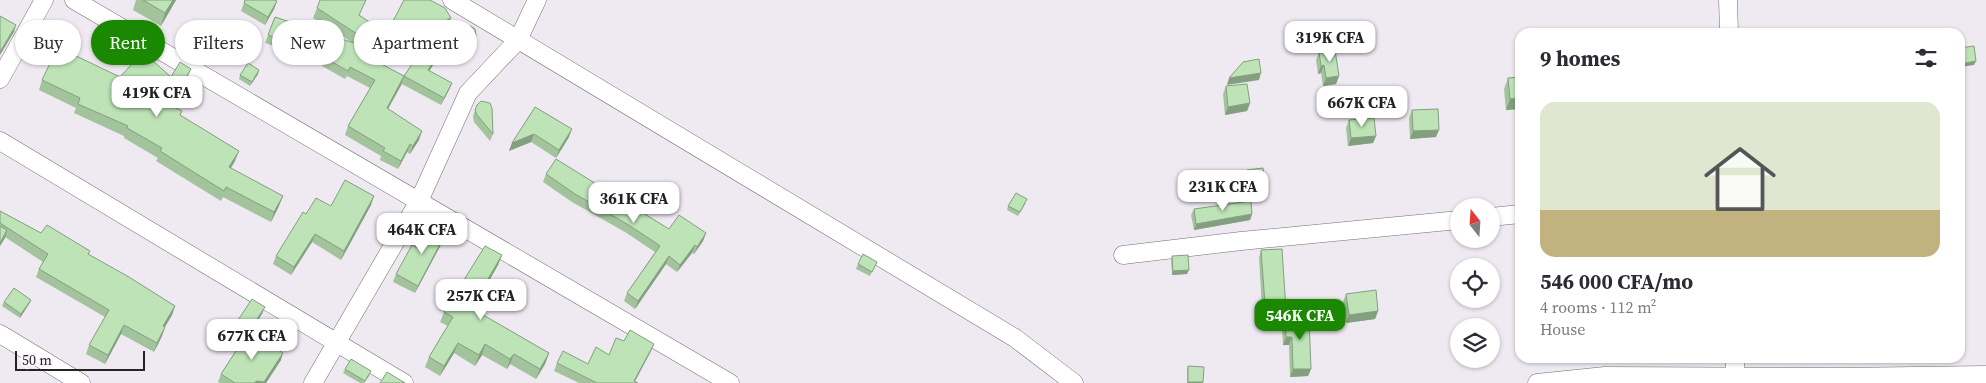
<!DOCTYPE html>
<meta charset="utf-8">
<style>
body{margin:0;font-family:"Source Serif 4",serif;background:#f7f7f7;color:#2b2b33;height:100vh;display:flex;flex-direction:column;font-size:19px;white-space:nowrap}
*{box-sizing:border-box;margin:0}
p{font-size:16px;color:#7c7c81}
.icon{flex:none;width:28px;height:28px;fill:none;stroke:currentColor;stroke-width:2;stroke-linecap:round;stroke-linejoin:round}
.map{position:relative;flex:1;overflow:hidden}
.panel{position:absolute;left:1515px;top:28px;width:450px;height:335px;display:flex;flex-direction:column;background:#fff;border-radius:15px;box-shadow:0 1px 4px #0004}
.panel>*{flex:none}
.top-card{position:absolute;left:15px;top:20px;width:475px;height:45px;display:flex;gap:10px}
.needle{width:32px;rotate:343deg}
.fabs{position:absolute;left:1450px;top:198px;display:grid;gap:10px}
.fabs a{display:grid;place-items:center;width:50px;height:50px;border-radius:50%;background:#fff;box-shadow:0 1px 4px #0004;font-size:25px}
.scale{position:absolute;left:15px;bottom:12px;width:130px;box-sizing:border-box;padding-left:5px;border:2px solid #252326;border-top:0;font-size:14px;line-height:18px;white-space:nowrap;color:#252326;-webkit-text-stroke:4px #fdf6ff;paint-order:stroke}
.price{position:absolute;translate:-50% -42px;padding:0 11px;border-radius:10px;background:#fff;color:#222;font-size:16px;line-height:32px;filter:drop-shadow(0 1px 2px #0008)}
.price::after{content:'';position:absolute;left:50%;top:30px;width:15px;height:11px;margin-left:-8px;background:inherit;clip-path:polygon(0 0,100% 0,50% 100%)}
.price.selected{background:#1b8802;color:#fff}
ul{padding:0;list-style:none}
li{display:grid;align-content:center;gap:10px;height:265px;padding:0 25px}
li span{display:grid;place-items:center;height:155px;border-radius:15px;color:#555}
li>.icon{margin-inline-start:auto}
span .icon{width:90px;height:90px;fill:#fffc;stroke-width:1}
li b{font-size:21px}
h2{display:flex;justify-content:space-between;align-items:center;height:60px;padding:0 25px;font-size:21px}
.tag{padding:0 18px;border-radius:22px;background:#fff;box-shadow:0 1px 4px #0004;font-size:18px;line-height:45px}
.tag.selected{background:#1b8802;color:#fff}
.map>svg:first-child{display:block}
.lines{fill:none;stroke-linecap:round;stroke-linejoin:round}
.minor-casing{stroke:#746e75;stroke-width:19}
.minor{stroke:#fff;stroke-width:18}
.wall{fill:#a3c39d}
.shaded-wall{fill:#849f80}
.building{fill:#bde3b7;stroke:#849f80}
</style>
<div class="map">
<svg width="1986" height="383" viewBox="0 0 1986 383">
<rect width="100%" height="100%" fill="#efe9f1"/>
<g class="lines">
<g class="minor-casing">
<g id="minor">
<path d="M74,0L730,383"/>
<path d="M452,0L1015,338L1074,383"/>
<path d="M1728,0L1729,32"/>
<path d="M0,79L44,0"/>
<path d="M0,141L404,383"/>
<path d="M1491,217L1520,214"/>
<path d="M1123,255L1241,241L1459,220"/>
<path d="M0,334L81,383"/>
<path d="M1735,358V376"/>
<path d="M313,383L419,201L468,93L518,40L537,0"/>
<path d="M1537,383L1605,376L1841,377L1986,375"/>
</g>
</g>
<use href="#minor" class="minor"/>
</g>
<g class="wall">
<path d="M136,0H176L161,26L133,10Z"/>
<path d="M277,1L274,9L265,25L241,11L244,3Z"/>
<path d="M317,8L359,15L386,33L382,42L373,56L372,59L404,76L438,57L429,71L452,83L449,90L441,105L402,84L388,109L419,140L410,154L407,152L398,169L380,160L381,156L345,135L348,126L370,88L347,76L345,79L322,66L324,60L300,49L291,60L274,46L265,43L275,17L353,43L313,18Z"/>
<path d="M391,25L448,26L412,45L388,32Z"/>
<path d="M462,28L476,36L475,40L469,45H464L461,41L460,32Z"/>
<path d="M1319,52L1339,76L1336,84L1323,86L1321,73L1318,74L1316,60Z"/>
<path d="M67,64L120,77H171L187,78L172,106L182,111L180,115L235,161L231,168L279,206L271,222L223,197L221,201L156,161L158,158L124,138V136L74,113L76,108L39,90L42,80Z"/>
<path d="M258,74L250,86L239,79L240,75Z"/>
<path d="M1520,77V109L1506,110L1504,89L1508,78Z"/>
<path d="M1226,86L1250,103L1247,111L1225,115L1223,94Z"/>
<path d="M477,105L493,134L490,141L474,122L473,116Z"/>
<path d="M535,107L569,137L556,158L531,142L509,151L512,143Z"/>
<path d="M1412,110L1436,137L1410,139L1409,118Z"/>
<path d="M1349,120L1376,136L1373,143L1348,146L1346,128Z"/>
<path d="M1247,170L1264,199L1250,201L1252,214L1250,220L1194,230L1191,215L1194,209L1248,201L1244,178Z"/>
<path d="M546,174L669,229L706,233L703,241L694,254L692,253L677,272L666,264L635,309L624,301L627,293L655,252L625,232L572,202L543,182Z"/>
<path d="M1026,203L1018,216L1007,210L1008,206Z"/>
<path d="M371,205L341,260L312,242L291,275L273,264L276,256L306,214L331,206Z"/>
<path d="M0,211L41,233L90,251L88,254L175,306L172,315L165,327L162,336L154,352L121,334L105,364L86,354L89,345L105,317L36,277L39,269L43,262L5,237L0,246Z"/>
<path d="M448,229L445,237L415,293L393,282L396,274L418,248Z"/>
<path d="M1261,250L1283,318L1263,325L1259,258Z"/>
<path d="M502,255L498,265L473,309L549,353L545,364L536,379L510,364L507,369L482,355L475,366L454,353L440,376L425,367L429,357L448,326L440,322L444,312Z"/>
<path d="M1172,256L1187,274L1172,275L1171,260Z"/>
<path d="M858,264L875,266L870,276L856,269Z"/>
<path d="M1346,294L1378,311L1375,319L1346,323L1343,302Z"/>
<path d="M31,300L29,304L20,318L2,306L4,302Z"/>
<path d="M262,314L250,332L281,360L266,383H220L218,382L221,374L238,347L228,340L230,332Z"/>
<path d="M1285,318L1311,369L1308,376L1290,377L1289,345H1283L1282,326Z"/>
<path d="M651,351L635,381L638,383H579L554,371L557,363L588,364L609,355Z"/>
<path d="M1540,358H1605L1604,362H1583V360L1540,363Z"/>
<path d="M1188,366L1203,383H1187V370Z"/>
<path d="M345,369L370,375L364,383H360L343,373Z"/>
</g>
<g class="shaded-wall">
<path d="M173,0H176L161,26L165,13Z"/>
<path d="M277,1L274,9L265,25L268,17Z"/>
<path d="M451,18L448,26L412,45L415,37Z"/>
<path d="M16,25L14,32L0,55V52Z"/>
<path d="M386,33L382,42L373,56L377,47Z"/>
<path d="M476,36L475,40L469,45H464L466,40Z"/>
<path d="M303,41L300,49L291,60L294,52Z"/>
<path d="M441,50L438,57L425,78L428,70Z"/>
<path d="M1976,61L1974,65L1960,67V64Z"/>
<path d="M1324,65L1321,73L1318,74L1321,66Z"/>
<path d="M191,69L187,78L167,115L170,105Z"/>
<path d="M259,70L258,74L250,86L252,82Z"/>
<path d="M1261,73L1259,80L1227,85L1229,78Z"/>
<path d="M404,76L401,85L384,116L387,108Z"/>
<path d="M1339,76L1336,84L1323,86L1326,78Z"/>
<path d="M452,83L449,90L441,105L444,98Z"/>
<path d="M1520,98V109L1506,110L1510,99Z"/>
<path d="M1250,103L1247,111L1225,115L1228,107Z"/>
<path d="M572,129L569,137L556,158L559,150Z"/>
<path d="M1439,130L1436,137L1410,139L1413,131Z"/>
<path d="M422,131L419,140L410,154L413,146Z"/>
<path d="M534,134L531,142L509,151L512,143Z"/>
<path d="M1376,136L1373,143L1348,146L1351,138Z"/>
<path d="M410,144L407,152L398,169L401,161Z"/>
<path d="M239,151L235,161L225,177L229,167Z"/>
<path d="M1267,191L1264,199L1248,201L1251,193Z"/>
<path d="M283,196L279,206L271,222L274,212Z"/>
<path d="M374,196L371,205L341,260L344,251Z"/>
<path d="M1252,214L1250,220L1194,230L1196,224Z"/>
<path d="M448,229L445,237L415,293L418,286Z"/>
<path d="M7,230L5,238L0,246V243Z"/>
<path d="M706,233L703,241L694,254L697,247Z"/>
<path d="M315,234L312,242L291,275L294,267Z"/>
<path d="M695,245L692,253L677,272L680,265Z"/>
<path d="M502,255L498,265L468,318L471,308Z"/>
<path d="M669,256L666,264L635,309L638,301Z"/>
<path d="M1189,270L1187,274L1172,275L1173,271Z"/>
<path d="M31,300L29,304L20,318L21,314Z"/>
<path d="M175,306L172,315L160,335L163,326Z"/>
<path d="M265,307L262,314L240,348L243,340Z"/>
<path d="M1286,310L1283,318L1263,325L1266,317Z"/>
<path d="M1378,311L1375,319L1346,323L1349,315Z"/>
<path d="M124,325L121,334L105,364L108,355Z"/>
<path d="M165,327L162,336L154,352L157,343Z"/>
<path d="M1286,337H1292L1289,345H1283Z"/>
<path d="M458,343L454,353L440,376L444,366Z"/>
<path d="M485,344L482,355L475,366L479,355Z"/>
<path d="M654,344L651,351L634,383H633Z"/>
<path d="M283,353L281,360L266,383H255Z"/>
<path d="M549,353L545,364L536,379L540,369Z"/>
<path d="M514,354L510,364L507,369L510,359Z"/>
<path d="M1542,358H1584L1583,360L1540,363Z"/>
<path d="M1585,358H1605L1604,362H1583Z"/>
<path d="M1645,358H1666L1665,361L1644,362Z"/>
<path d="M1293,369H1311L1308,376L1290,377Z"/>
<path d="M1188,382H1203V383H1187Z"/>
</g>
<g class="building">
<path d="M143,0H173L165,13Z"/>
<path d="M245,0H274L277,1L268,17L244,3Z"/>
<path d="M320,0H366L359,15L386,33L377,47L317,8Z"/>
<path d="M404,0H430L445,8L451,18L415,37L391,25Z"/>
<path d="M0,16L16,25L0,52Z"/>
<path d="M275,17L375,50L370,58L404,76L387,108L422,131L413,146L410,144L401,161L383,151L385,148L348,126L375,80L350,67L348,71L325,58L328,53L303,41L294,52L277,38L268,35Z"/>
<path d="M470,26L475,29L476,36L471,41L466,40L463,37L462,28Z"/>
<path d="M428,41L441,50L428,70L452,83L444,98L404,76Z"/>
<path d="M1974,46L1976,61L1960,64V48Z"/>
<path d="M1335,50L1339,76L1326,78L1324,65L1321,66L1319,52Z"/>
<path d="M143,52L171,77L180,62L191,69L170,105L182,111L180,115L239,151L229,167L283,196L274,212L226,187L224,191L160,151L162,148L127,128L128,126L78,104L80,98L42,80L53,57L67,64L72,54L120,77Z"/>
<path d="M1259,59L1261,73L1229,78L1243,62Z"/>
<path d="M248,63L259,70L252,82L240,75Z"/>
<path d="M1520,77V98L1510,99L1508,78Z"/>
<path d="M1247,84L1250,103L1228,107L1226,86Z"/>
<path d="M481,101L490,103L492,108L493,134L477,115L475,110L477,105Z"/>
<path d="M535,107L572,129L559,150L534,134L512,143Z"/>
<path d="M1438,109L1439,130L1413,131L1412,110Z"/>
<path d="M1374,118L1376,136L1351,138L1349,120Z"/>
<path d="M556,159L669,229L679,215L706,233L697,247L695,245L680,265L669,256L638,301L627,293L660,246H658L659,245L627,224L575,194L546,174Z"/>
<path d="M1263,168L1267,191L1251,193L1247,170Z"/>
<path d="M345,180L374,196L344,251L315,234L294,267L276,256L303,212L306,214L316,198L331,206Z"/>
<path d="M1016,193L1027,199L1020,212L1008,206Z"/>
<path d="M1251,201L1252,214L1196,224L1194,209Z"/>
<path d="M0,211L41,233L47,225L90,251L88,254L129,277L175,306L163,326L165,327L157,343L124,325L108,355L89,345L109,310L39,269L48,254L0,223Z"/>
<path d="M433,221L448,229L418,286L396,274L412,245L418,248Z"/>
<path d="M0,226L7,230L0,243Z"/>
<path d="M485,246L502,255L471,308L549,353L540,369L514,354L510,359L485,344L479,355L458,343L444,366L429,357L453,317L444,312Z"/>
<path d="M1282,249L1286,310L1266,317L1261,250Z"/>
<path d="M863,254L877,262L872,272L858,264Z"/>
<path d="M1188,255L1189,270L1173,271L1172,256Z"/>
<path d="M14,288L31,300L21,314L4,302Z"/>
<path d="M1376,290L1378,311L1349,315L1346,294Z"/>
<path d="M252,299L265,307L243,340L230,332Z"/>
<path d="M1309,317L1311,369H1293L1292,337H1286L1285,318Z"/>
<path d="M630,330L654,344L634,381L638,383H597L557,363L563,351L588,364L596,347L609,355L616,338L624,341Z"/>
<path d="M249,331L283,353L264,382L256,381L255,383H235L221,374Z"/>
<path d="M351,359L371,371L365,381L345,369Z"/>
<path d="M1188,366L1204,367L1203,382H1188Z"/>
<path d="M387,372L405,383H380Z"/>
</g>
</svg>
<div class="fabs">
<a><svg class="needle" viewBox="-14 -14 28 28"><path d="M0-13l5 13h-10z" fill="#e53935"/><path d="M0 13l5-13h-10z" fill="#7c7c81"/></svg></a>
<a><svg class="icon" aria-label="locate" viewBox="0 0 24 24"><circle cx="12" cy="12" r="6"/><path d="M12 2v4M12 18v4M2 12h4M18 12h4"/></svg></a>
<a><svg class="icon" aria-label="layers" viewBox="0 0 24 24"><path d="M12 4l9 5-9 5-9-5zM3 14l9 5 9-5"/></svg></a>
</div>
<div class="scale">50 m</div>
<b class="price" style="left:1330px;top:63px">319K CFA</b>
<b class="price" style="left:157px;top:118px">419K CFA</b>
<b class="price" style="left:1362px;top:128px">667K CFA</b>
<b class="price" style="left:1223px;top:212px">231K CFA</b>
<b class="price" style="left:634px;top:224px">361K CFA</b>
<b class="price" style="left:422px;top:255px">464K CFA</b>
<b class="price" style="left:481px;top:321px">257K CFA</b>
<b class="price selected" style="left:1300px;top:341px">546K CFA</b>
<b class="price" style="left:252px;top:361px">677K CFA</b>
<div class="top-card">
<a class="tag">Buy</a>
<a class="tag selected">Rent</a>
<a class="tag">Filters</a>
<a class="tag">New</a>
<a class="tag">Apartment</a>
</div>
<section class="panel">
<h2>9 homes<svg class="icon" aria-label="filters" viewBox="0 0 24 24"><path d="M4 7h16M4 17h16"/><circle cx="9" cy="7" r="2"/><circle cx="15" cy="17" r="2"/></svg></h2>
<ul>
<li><span style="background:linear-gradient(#dfe7d0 70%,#c2b280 0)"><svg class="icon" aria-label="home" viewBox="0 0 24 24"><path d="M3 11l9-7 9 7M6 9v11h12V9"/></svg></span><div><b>546 000 CFA/mo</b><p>4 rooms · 112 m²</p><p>House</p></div></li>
</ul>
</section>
</div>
